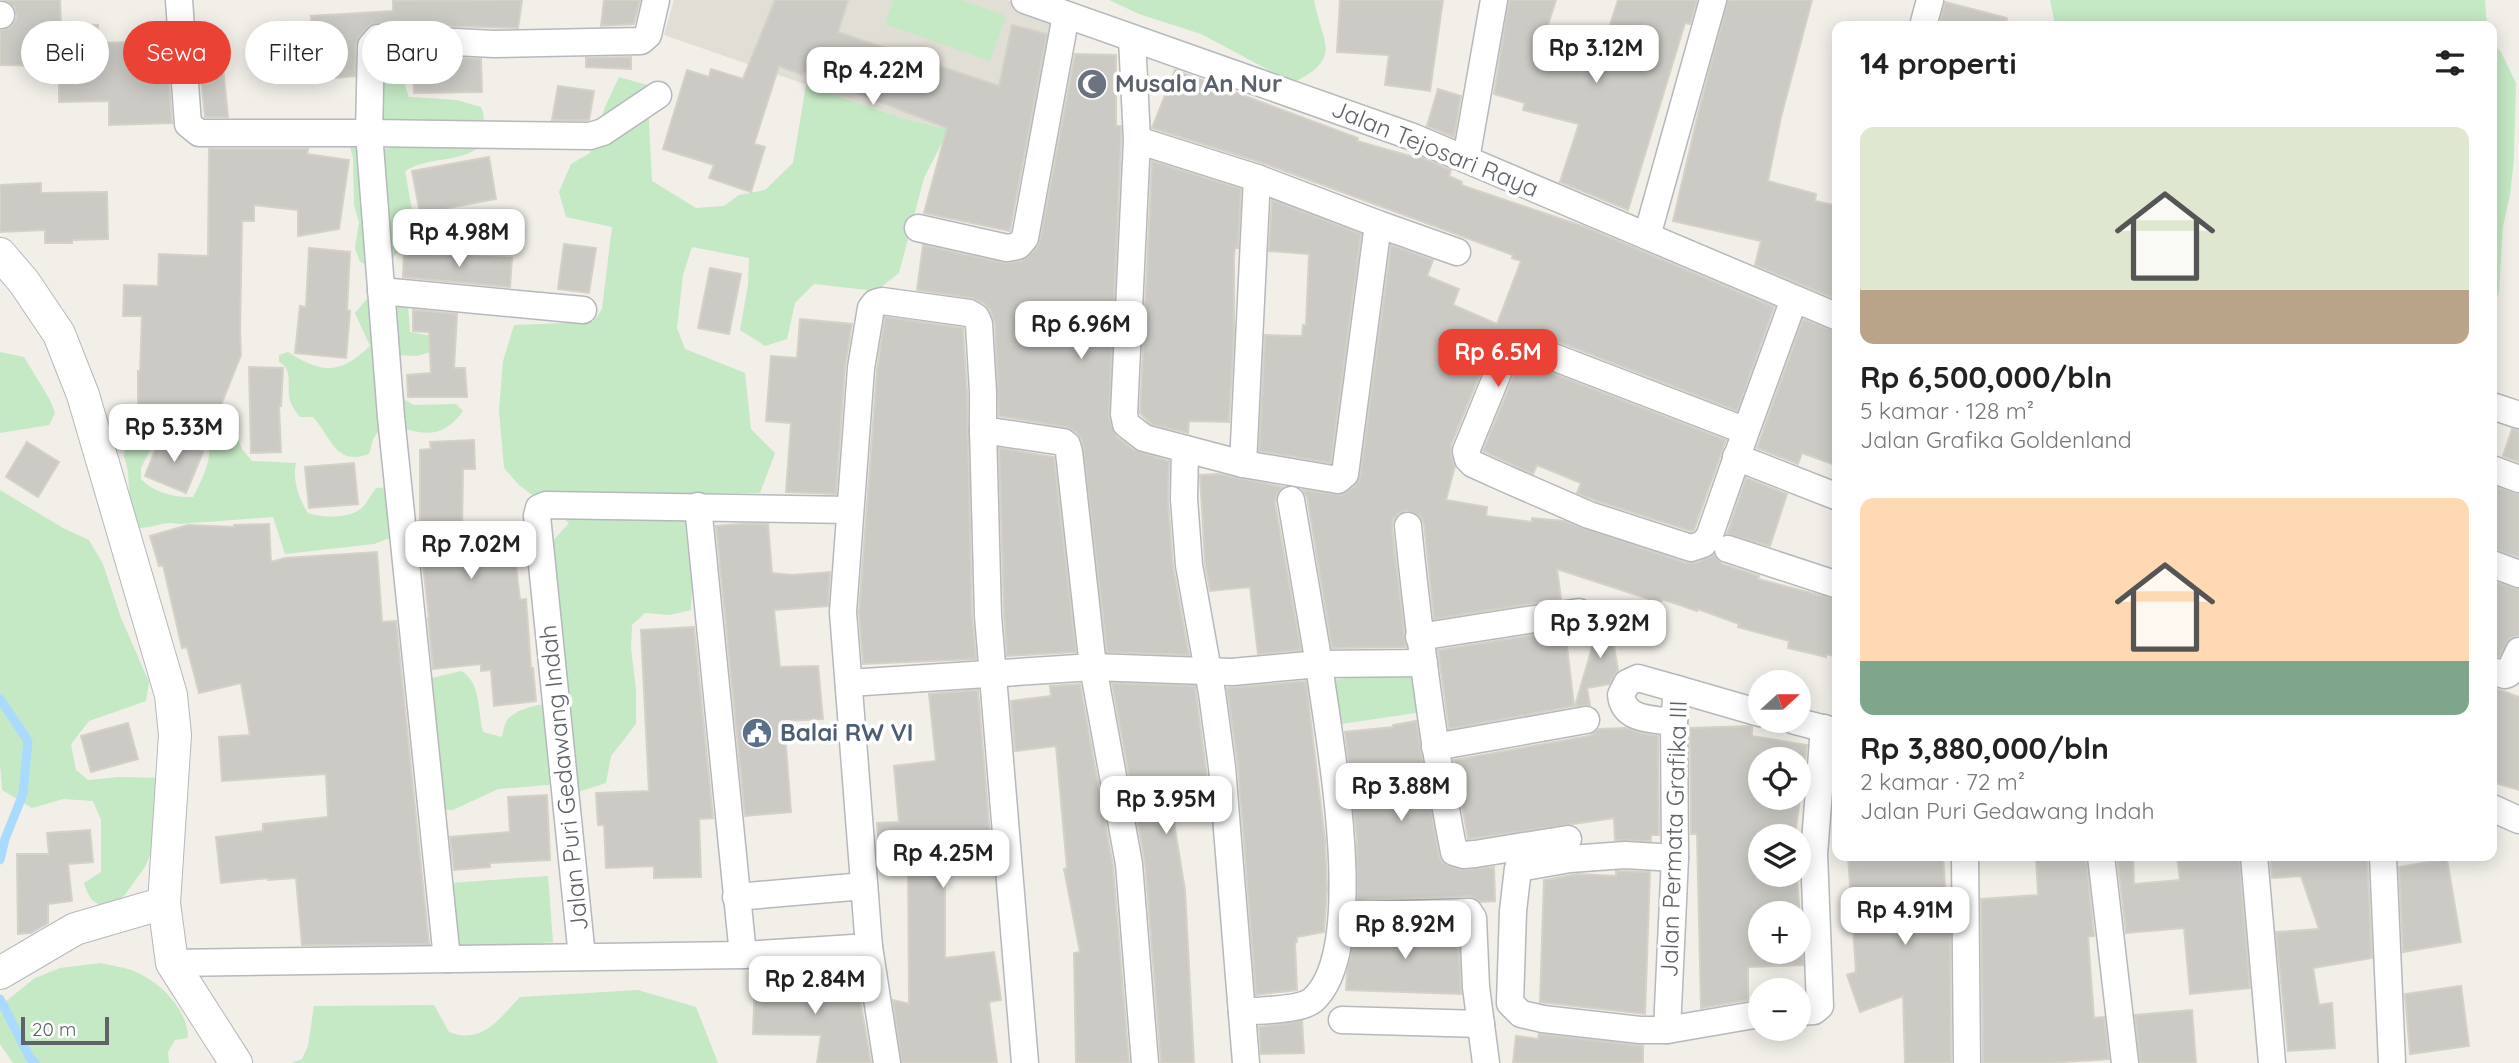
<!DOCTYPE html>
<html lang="id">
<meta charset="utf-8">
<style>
body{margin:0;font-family:Quicksand,sans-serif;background:#f6f6f6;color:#222;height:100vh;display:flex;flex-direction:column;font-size:26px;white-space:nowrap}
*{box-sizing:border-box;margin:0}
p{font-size:23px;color:#767676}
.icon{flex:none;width:38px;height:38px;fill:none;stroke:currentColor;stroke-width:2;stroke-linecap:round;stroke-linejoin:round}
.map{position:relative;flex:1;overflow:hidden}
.panel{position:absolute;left:1832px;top:21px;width:665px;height:840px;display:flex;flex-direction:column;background:#fff;border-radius:14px;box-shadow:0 4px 18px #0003}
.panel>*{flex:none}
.banner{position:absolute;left:21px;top:21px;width:665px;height:63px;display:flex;gap:14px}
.needle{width:46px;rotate:69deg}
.fabs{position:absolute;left:1748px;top:670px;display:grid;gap:14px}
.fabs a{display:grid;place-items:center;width:63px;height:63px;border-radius:50%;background:#fff;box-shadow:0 4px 18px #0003;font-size:35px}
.scale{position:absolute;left:21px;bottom:18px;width:88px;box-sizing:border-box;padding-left:7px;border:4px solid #5f6368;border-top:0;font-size:19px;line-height:24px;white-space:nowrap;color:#5f6368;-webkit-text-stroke:5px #fff;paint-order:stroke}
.price{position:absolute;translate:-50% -60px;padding:0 16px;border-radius:14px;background:#fff;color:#222;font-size:23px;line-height:46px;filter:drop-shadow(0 2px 4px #0008)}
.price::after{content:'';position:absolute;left:50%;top:42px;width:21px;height:16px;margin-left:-10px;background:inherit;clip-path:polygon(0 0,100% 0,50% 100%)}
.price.current{background:#ea4335;color:#fff}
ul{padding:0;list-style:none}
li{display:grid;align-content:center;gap:14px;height:371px;padding:0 28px}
li span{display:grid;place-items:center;height:217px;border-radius:14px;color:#555}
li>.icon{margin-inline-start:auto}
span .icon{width:126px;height:126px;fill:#fffc;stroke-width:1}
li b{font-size:30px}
h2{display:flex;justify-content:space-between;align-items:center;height:84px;padding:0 28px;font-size:30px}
.tag{padding:0 24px;border-radius:32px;background:#fff;box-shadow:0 4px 18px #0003;font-size:24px;line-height:63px}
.tag.current{background:#ea4335;color:#fff}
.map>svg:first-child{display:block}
.education{fill:#e1ded6}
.green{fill:#c5e8c5}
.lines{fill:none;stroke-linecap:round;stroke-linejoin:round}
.stream{stroke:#aadaff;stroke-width:9}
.building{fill:#cccac5;stroke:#d6d1c6;stroke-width:2;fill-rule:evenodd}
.minor-casing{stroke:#b5b8bc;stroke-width:29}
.tertiary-casing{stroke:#b5b8bc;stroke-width:34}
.minor{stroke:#fff;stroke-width:26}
.tertiary{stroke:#fff;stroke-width:32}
.labels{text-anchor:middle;stroke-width:7;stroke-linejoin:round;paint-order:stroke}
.worship-label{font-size:24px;font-weight:bold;fill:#5b616d;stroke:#fff;text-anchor:start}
.street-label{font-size:24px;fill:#5f6368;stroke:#fff}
.service-label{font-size:24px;font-weight:bold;fill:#4e5e75;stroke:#fff;text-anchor:start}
</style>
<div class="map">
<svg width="2519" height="1063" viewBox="0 0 2519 1063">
<rect width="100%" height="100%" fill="#f1efe8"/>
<path class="education" d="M674,0H1007L1062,18L1034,147L905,119L664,35Z"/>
<g class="green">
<path d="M893,0H961L1006,16L990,61L885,24Z"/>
<path d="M1109,0H1314C1322,44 1344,57 1293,83L1201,34L1139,14Z"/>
<path d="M2050,0H2485L2487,26H2053L2054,20Z"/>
<path d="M2492,42L2501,52L2516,83L2514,158L2510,195L2503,226L2499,293L2492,311Z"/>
<path d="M389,57L400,72L409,97L457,100L481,107C488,122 480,134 477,149C454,163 431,156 405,171L411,205L417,221H445L485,212L498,219L499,239L489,249L427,247L398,252L386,266H369L360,262L355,248L359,222L354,205L353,158L349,143L382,150L389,148L393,142L381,125V61Z"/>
<path d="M619,77L647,85L652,181L696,208L724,206L739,195L765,190L793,163L806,85L905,119L949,129L924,178L899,273L876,291L814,284L795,303L787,339L765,346L740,330L748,285L749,258L692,247L683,275L677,328L685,349L745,373L751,429L775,453L760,493H689L684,515L692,586L691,610L670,615L645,613L632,625L631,648L636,690V724L611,756L606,783L578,792L551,543L569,523L519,485L504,468L499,411L503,361L514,325L593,322L602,309L612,227L566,217L559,192L571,164L590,153L605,107Z"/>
<path d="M371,294L408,306L410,332L437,337L435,351L417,356L396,355L405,400L414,405L456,404L463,411C439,444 418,432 384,423L373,439L369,454C335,466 332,438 313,417H300C295,411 289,402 289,395C288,382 292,369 279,362V355L288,352C323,374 339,375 370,346L355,313Z"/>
<path d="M0,352L24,357L50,400L55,413L49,425L0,433Z"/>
<path d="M140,425L152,430L155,440L141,468V479C153,492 174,498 193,497C199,486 209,466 209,454C209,447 208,443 210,436L226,433L238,439L242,449L252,461L296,463C292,479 299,499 308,513C322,518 351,519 363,507C368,501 371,494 376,488L393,487L395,508L390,538L374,544L285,554L273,517L179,524C160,520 152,531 131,527L128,471L124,456L126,441Z"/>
<path d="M0,490L63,528L89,540L103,564L121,618L149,682L146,701L89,721L71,744L76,770L88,780L119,777L161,778L153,848L145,867L124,896L108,906C92,904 89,898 84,883L101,872V820L93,801L63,799L32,808L2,790L0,763Z"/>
<path d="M1416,667L1423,712L1334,725L1327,681Z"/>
<path d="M461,671C481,681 478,713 483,732L502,737C503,733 504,725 507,720C515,710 538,703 551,704L559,784L498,789L453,810H441L426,685L432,678Z"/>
<path d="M548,876L553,942L455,950L450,883Z"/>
<path d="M101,963C112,966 124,967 134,971C160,982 188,1009 188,1038L175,1040L168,1052L169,1063H13L0,1044V1006L35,978L60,968Z"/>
<path d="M638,990L696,1007L718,1063H291L302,1059L308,1046L314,1006L434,1005L449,1032C482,1045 499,1019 520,997Z"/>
</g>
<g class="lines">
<g class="stream">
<path d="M0,699L28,741L23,794L5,839L0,860"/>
<path d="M0,999L30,1058L35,1063"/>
</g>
</g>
<g class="building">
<path d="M4,0H60L61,24L98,25V43L166,41L172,123L109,125V101L59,102V66L0,65V31L9,28L15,22L17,16L14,7Z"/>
<path d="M522,0L518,28L371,24L359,36L355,45V76L336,78L333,34H312L311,16L393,11V1Z"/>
<path d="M604,0H640L634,24L601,26Z"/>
<path d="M775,0H848L838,32L999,86L1012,25L1047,34L1010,231L924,213L947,128L803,72L802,75L779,66L754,144L765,147L751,192L709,178L714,165L663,149L687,70L709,77L711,69L743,79Z"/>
<path d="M1340,0H1443L1430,91L1385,85L1389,55L1337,52Z"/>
<path d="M1509,0H1556L1546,31L1603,47L1618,0H1697L1690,24L1685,23L1628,210L1560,182L1579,124L1523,110L1525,103L1494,94Z"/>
<path d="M1728,0H1812L1781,117L1768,181L1816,194L1815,201L1838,206V300L1755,265L1761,241L1673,221L1698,114Z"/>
<path d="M1945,2L2007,18L2006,26H1939Z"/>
<path d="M1075,54L1116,55V126H1121V140L1109,417L1116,436L1134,450L1169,461L1168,500L1173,566L1189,655L1107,652L1082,440L1076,432L1066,427L999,416L995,323L990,310L984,303L972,298L917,290L923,245L1004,263L1022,261L1037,248L1040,241Z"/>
<path d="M413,56L481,59L482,92L414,93Z"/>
<path d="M631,57V69L586,67V58Z"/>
<path d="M223,67L228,117H205L200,69Z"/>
<path d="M1175,70L1358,138L1357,141L1417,158L1418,156L1451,170L1449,176L1462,182L1461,185L1585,227L1774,307L1737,411L1528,330L1504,331L1491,347L1451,445V455L1455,466L1446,500L1487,507L1486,516L1532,522V518L1564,521L1686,563H1696L1714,555L1722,564L1759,576L1758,579L1838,600V657L1826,654V657L1788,648L1789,641L1738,627L1739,624L1698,609L1697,611L1662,599L1661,603L1557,569L1561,599L1434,619L1424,524L1420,516L1407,510L1398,514L1393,520L1392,528L1406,647L1332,648L1307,497L1303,490L1342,495L1355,486L1360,477L1391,245L1433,260L1427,276L1459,289L1453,305L1497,324L1521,261L1512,258L1513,255L1263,163L1152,128Z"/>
<path d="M558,86L594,91L589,120H552Z"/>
<path d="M1438,89L1461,96L1454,137L1427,126Z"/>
<path d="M209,149H308L307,154L349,160L339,229L298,236V210L254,205V221H242L240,331L241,355L219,410H138V371H140L142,316H123L124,285L158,286L159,254L208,256Z"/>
<path d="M489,157L496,199L420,213L412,171Z"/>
<path d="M1152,161L1241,189L1238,248H1235L1234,257V334L1229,422L1189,421L1188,433L1151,424L1140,413Z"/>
<path d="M41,183V193L107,192L108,239L72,240V243H45V230L0,232V185Z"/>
<path d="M1272,200L1361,234L1331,463L1259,451L1265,335L1302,336L1303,325H1306L1309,254L1269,251Z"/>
<path d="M564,244L596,248L589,293L558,289Z"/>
<path d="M309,248L350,252L347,310L350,311L346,358L295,353L300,306L306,307Z"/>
<path d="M404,253L512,258L510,287L403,277Z"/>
<path d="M710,268L741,274L729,334L698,328Z"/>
<path d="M413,310L457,314L454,368H465L467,397H408L407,375L431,373L429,332L413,331Z"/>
<path d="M885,317L963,328L967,392L972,616L976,659L863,664L859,612L877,370Z"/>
<path d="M800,319L852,324L845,367L836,494L786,492L791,423L766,421L771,356L797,358Z"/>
<path d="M1803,319L1838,332V466L1802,453L1798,464L1757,448Z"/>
<path d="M1520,361L1726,440L1694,530L1691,531L1597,501L1577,493L1581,483L1537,465L1533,474L1483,451Z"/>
<path d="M249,367L283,368L281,406H279L281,452L251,453Z"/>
<path d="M2512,429L2519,430V462L2503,456Z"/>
<path d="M161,436L203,452L186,493L145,476Z"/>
<path d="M474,440L475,469H463L462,530L511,524L520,600L526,599L531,668H533L536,701L494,706L491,670L481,671V664L433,669L428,618H429L418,521H420V450L431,449L430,442Z"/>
<path d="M27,442L59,462L38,497L6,477Z"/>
<path d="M999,448L1054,457L1076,652L1007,656L1004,615Z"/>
<path d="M354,463L358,504L309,508L305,467Z"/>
<path d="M1218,474L1283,487L1277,494L1275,503L1301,650L1258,654L1250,587L1210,591L1205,563L1200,475Z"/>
<path d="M1746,478L1787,494L1770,546L1727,534Z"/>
<path d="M2493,486L2519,494V557L2492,549Z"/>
<path d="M269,524L271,562L285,558L377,552L382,622L396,621L429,944L302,945L296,878L268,880V878L221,883L216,837L263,831V824L328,817L326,774L222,781L219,737L250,735L241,683L199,693L187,647L182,648L163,565L159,566L150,536L188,525L234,527V525Z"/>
<path d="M741,524H768L772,573L792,575L830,572L828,606L774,610L780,667L818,666L823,719L784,721L791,812L745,816L716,526Z"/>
<path d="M2492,581L2519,589V635L2510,638L2499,657L2492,656Z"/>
<path d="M1606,600L1618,670L1609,684L1587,688L1590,705L1575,706Z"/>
<path d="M694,627L713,818L699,819L701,877L654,878V866L606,868L604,825H598L596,793L649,791L641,630Z"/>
<path d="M1565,630L1574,706L1449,729L1438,650Z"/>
<path d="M1306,681L1325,840L1327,889L1324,932L1297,937V942L1295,943L1297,990L1256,995L1238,766L1227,688Z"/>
<path d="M1112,683L1195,686L1206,769L1210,817L1176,821L1174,823L1185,890L1194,1063H1161L1145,863Z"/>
<path d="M1080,684L1113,866L1129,1063H1076L1074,953L1080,952L1064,869L1067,868L1056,746L1015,751L1011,701L1051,696L1050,686Z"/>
<path d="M2492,687L2519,697V790L2492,782Z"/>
<path d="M978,690L991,848L945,854V958L994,952L1001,1000L989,1002L997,1063H902L893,1000L909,1004L908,862L880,863L877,823L899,822L894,766L936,761L929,694Z"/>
<path d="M1416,721L1439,856L1443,863L1460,870L1494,867L1495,901L1481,902L1469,896L1368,899L1357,904V838L1345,732L1393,727V725Z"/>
<path d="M128,723L138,759L91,772L81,736Z"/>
<path d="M1749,726L1752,727V736L1807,745L1795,836H1760V875H1797L1803,965L1748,967V1000L1701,1008L1697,834H1691L1690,728ZM1760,760H1799V798H1760ZM1760,914H1799V952H1760Z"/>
<path d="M1626,728L1637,732L1658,736L1659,835H1651V841L1615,840L1614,818L1468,839L1454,760L1589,736L1599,729Z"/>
<path d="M547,795L550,860L490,863V867L454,870L450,837L510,832L508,797Z"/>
<path d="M90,830L93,862L68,864L72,901L48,904V923L31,933L18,934L17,854H49L47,833Z"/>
<path d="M1848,856H1943L1946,901H1950L1951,1063H1905L1903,996L1860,1012L1847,975L1856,972Z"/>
<path d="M2036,856H2086L2094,936L2088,937L2094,1018L2104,1017L2109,1059L2048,1063H1983L1981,899L2038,895Z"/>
<path d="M2117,856H2133L2134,884L2180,880L2177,856H2239L2250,988L2190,994L2184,928L2126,933Z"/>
<path d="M2270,856H2367L2372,958L2313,968L2319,1005L2332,1003L2335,1048L2288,1051L2276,932L2319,929L2301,876L2272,878Z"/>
<path d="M2447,859L2461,942L2403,952L2399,867Z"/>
<path d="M1616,871L1650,872L1645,1014L1540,1002L1544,880L1577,874L1616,876Z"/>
<path d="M1356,925L1368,931L1458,928L1461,994L1346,990L1347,972Z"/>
<path d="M780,978L845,979L857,982L871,1063H817L821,1035L753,1034L755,982L780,983Z"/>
<path d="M2461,986L2469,1046L2410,1054L2405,994Z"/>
<path d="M2192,1010L2196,1063H2140L2135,1015Z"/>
<path d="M1302,1021L1304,1053L1261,1054L1259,1027Z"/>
<path d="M1539,1034L1643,1046V1063H1513L1516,1036L1538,1039Z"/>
</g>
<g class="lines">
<g class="minor-casing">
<g id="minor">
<path d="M179,0L188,124L199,133H369L371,46L378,38L494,44L641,41L648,35L656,0"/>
<path d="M1025,0L1413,137L1838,317"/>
<path d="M0,15H1"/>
<path d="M1923,26L1930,0"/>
<path d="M1132,38L1137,140L1124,414L1126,424L1144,438L1243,464L1338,480L1345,474L1378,224L1257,178L1137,140"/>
<path d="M1466,159L1494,0"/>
<path d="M1378,224L1457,252"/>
<path d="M918,228L1007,248L1018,246L1025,238L1066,15"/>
<path d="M1647,236L1713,0"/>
<path d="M381,291L583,310"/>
<path d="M2492,406L2519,415"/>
<path d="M1746,431L1709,537L1703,544L1691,548L1589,515L1504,478L1473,464L1468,459L1466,451L1506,353L1512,345H1522L1746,431L1794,299"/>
<path d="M1185,449L1184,499L1189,565L1212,693L1222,767L1246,1063"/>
<path d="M1736,457L1838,497"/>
<path d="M1243,464L1257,178"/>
<path d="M2492,469L2519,479"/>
<path d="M698,506L743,955"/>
<path d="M1408,526C1419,635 1433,745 1454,852L1464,855L1475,854L1568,839"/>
<path d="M1728,549L1838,585"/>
<path d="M2492,564L2519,574"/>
<path d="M1419,637L1579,612"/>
<path d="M2492,671L2505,675L2508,674L2519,651"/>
<path d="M849,683L1093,667L1232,672L1319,664L1291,500"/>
<path d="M1795,721L1838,732"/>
<path d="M1674,722C1653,719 1624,721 1621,695L1627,683L1638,678L1677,689"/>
<path d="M1435,747L1586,720"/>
<path d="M2492,808L2519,820"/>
<path d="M1965,856L1967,1063"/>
<path d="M2101,856L2125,1063"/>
<path d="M2254,856L2272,1063"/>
<path d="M2383,856L2392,1063"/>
<path d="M1675,858L1625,855L1570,859L1518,868L1513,911L1510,1003L1521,1014L1543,1019L1640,1030H1667L1760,1014"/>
<path d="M736,897L864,886"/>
<path d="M1368,915L1469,912L1473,918L1476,987L1486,1063"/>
<path d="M869,947L887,1063"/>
<path d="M582,957L537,516L539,508L546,505L850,510"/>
<path d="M447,959L391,417L369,133L590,136L603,132L658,95"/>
<path d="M172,963L743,955L869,947L843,612L861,368L871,308L875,303L882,301L969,313L976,317L979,324L983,392V430"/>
<path d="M1242,1012C1259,1010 1302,1011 1314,999C1370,946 1328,737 1319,664L1424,663"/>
<path d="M1799,1012L1814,1011L1820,1006L1814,854L1824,728"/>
<path d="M1342,1020L1481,1024"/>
<path d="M1667,1030L1675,858L1674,722L1677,689L1760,713"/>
<path d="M1025,1063L988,616L983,430L1063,442L1067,445L1069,452L1093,667L1129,864L1145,1063"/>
</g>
</g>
<g class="tertiary-casing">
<g id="tertiary">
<path d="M0,254L24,282L59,334L83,395L171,695L175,735L164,903L172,963L236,1063"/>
<path d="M0,973L75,929L164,903"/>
</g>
</g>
<use href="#minor" class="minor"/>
<use href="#tertiary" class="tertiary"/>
</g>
<defs>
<g id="mosque-disc" transform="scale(1.575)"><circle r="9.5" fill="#6b7280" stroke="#fff"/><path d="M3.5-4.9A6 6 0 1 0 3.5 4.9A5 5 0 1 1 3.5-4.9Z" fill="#fff"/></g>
<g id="civic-disc" transform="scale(1.575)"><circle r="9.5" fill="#5c6f8a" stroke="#fff"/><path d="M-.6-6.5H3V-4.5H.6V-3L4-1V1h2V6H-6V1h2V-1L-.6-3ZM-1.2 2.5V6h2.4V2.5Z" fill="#fff"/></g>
</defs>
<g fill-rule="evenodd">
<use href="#mosque-disc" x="1092" y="84"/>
<use href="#civic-disc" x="757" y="733"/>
</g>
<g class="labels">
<g class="worship-label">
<text x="1115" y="92">Musala An Nur</text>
</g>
<g class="street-label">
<text transform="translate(1435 149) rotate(22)" y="8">Jalan Tejosari Raya</text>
<text transform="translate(564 778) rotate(-96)" y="8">Jalan Puri Gedawang Indah</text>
<text transform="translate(1674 839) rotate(-88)" y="8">Jalan Permata Grafika III</text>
</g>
<g class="service-label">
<text x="780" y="741">Balai RW VI</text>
</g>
</g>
</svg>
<div class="fabs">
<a><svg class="needle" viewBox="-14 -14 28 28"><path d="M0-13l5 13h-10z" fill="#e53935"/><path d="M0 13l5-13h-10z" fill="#767676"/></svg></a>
<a><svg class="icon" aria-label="locate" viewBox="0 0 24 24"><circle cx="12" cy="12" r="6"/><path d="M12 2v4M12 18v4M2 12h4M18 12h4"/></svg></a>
<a><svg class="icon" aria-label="layers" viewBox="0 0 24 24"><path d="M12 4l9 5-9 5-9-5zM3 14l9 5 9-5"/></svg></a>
<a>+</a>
<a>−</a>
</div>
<div class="scale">20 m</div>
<b class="price" style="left:1596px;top:85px">Rp 3.12M</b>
<b class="price" style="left:873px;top:107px">Rp 4.22M</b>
<b class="price" style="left:459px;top:269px">Rp 4.98M</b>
<b class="price" style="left:1081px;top:361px">Rp 6.96M</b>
<b class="price current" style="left:1498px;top:389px">Rp 6.5M</b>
<b class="price" style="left:174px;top:464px">Rp 5.33M</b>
<b class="price" style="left:471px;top:581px">Rp 7.02M</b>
<b class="price" style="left:1600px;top:660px">Rp 3.92M</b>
<b class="price" style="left:1401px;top:823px">Rp 3.88M</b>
<b class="price" style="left:1166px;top:836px">Rp 3.95M</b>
<b class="price" style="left:943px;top:890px">Rp 4.25M</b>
<b class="price" style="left:1905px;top:947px">Rp 4.91M</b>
<b class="price" style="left:1405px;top:961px">Rp 8.92M</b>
<b class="price" style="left:815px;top:1016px">Rp 2.84M</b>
<div class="banner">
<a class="tag">Beli</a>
<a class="tag current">Sewa</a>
<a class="tag">Filter</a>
<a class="tag">Baru</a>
</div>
<section class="panel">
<h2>14 properti<svg class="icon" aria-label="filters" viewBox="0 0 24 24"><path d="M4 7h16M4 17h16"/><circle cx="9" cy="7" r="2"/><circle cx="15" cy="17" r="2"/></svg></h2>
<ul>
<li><span style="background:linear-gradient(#dfe7d0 75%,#b9a48a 0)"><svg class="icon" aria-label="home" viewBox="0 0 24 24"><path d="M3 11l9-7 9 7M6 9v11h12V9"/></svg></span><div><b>Rp 6,500,000/bln</b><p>5 kamar · 128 m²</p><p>Jalan Grafika Goldenland</p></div></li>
<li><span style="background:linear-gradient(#ffd9b3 75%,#7fa58c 0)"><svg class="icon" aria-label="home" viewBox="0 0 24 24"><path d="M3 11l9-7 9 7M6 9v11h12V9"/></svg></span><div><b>Rp 3,880,000/bln</b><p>2 kamar · 72 m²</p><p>Jalan Puri Gedawang Indah</p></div></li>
</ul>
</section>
</div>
